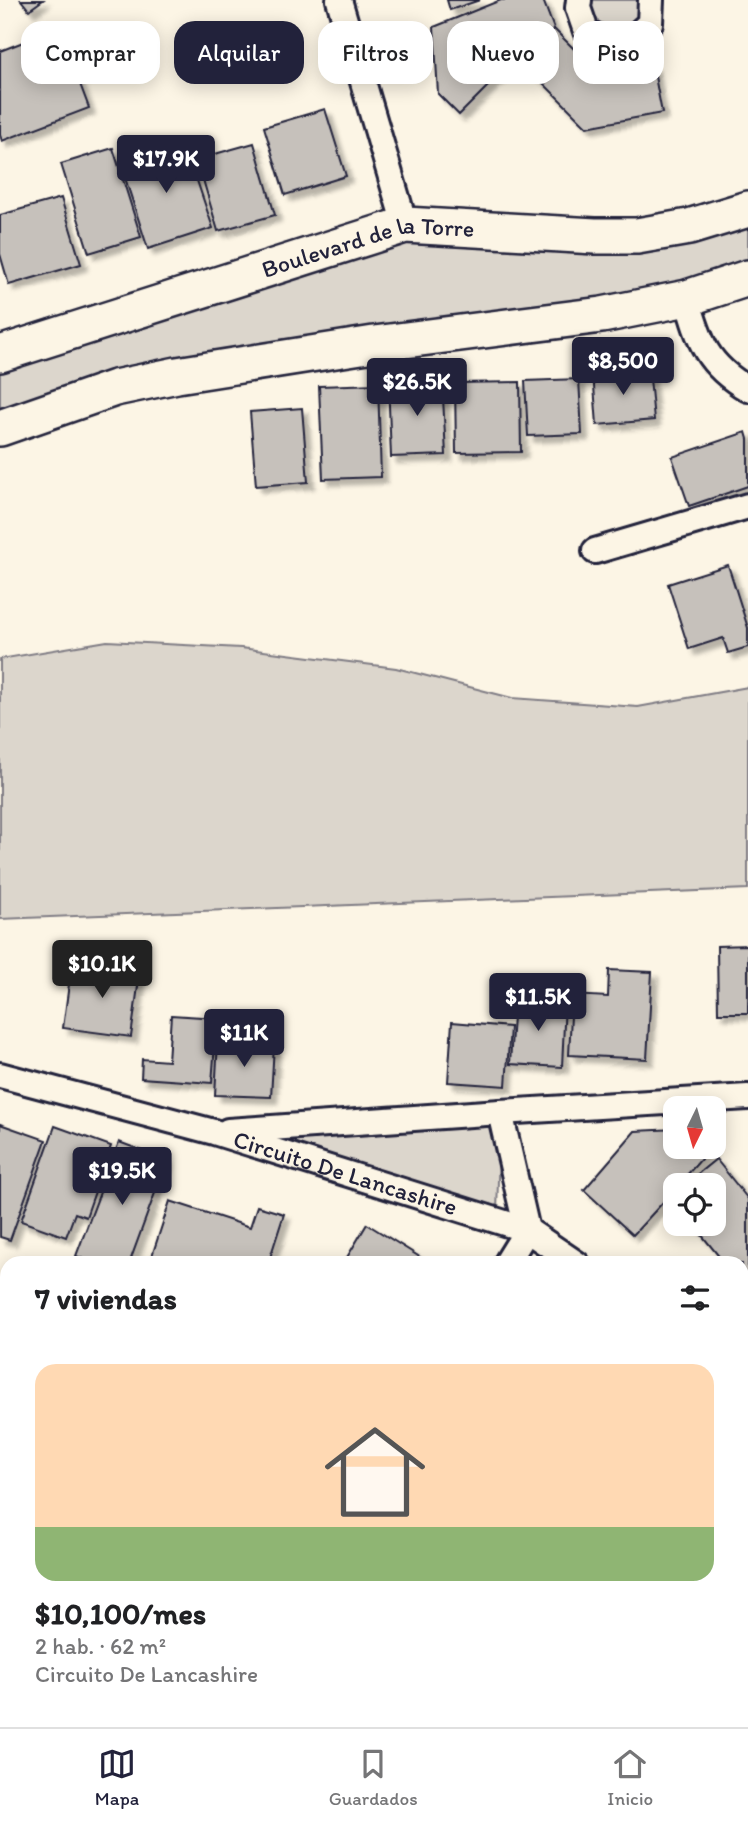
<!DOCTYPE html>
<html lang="es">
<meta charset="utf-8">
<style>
body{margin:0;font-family:Itim,sans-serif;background:#f6f6f6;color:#202124;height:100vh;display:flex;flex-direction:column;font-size:26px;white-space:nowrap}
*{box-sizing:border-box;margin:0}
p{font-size:23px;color:#757577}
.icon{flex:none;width:38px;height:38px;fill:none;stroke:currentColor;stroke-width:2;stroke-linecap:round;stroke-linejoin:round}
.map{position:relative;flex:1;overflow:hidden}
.sheet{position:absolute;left:0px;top:1256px;width:749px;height:471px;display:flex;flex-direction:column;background:#fff;border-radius:21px 21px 0 0;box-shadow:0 4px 18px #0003}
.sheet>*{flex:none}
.top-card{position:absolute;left:21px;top:21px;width:707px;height:63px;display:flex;gap:14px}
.needle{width:46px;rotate:185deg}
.controls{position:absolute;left:663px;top:1096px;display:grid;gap:14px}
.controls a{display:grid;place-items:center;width:63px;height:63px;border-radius:14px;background:#fff;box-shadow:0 4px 18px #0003;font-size:35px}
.price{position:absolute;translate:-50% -60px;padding:0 16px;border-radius:7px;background:#22223b;color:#fff;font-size:23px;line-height:46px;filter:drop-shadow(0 2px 4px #0008)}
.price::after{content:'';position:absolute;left:50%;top:42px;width:21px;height:16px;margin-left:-10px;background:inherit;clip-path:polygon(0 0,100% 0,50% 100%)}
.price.selected{background:#222;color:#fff}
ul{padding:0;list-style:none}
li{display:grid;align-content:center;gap:14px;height:371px;padding:0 35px}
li+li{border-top:2px solid #e0e0e0}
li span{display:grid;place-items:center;height:217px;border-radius:21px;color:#555}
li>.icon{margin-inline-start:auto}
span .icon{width:126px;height:126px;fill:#fffc;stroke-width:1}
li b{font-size:30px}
h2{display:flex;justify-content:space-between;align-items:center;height:84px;padding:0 35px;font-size:30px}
.pill{padding:0 24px;border-radius:21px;background:#fff;box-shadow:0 4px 18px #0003;font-size:24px;line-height:63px}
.pill.selected{background:#22223b;color:#fff}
.tabs{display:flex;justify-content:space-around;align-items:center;height:98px;border-top:2px solid #e0e0e0;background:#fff;font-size:19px;color:#757577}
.tabs a{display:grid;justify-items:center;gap:4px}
.tabs .selected{color:#22223b}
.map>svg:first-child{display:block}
.green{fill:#dcd6cc;stroke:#7f7c84;stroke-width:2}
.building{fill:#c6c1bb;stroke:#22223b;stroke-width:2;filter:url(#shadow)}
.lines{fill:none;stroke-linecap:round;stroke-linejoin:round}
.street-casing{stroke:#22223b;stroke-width:30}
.secondary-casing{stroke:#22223b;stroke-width:40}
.street{stroke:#fcf5e5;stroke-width:24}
.secondary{stroke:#fcf5e5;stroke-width:35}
.labels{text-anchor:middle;stroke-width:7;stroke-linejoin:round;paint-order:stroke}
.street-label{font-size:24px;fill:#22223b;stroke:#fcf5e5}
</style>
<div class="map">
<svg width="748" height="1727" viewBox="0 0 748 1727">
<defs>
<filter id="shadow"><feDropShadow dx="6" dy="6" stdDeviation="2" flood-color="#0004"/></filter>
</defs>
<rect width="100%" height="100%" fill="#fcf5e5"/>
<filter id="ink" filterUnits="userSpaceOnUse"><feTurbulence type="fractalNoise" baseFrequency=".0143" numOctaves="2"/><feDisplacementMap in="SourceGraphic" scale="14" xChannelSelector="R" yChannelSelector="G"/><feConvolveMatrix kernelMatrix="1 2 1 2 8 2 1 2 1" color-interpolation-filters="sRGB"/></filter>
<g filter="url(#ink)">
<g class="green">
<path d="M579,0H651L650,23L607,42Z"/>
<path d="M748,209V278L374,344L0,428V354L405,225L595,236Z"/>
<path d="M107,641L241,648L396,668L512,698L638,707L748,687V889L0,919V659Z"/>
<path d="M500,1112L497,1213L214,1132Z"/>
<path d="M438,1720H523L534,1727H434Z"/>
</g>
<g class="building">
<path d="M21,0H43L29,10Z"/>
<path d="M447,0H480L450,10Z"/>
<path d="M501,0H543L554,29L521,61L495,79L459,115L438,94L434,27Z"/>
<path d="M59,28L89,108L2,141L0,135V51Z"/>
<path d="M554,29L601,76L653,66L662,113L587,127L521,61Z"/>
<path d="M325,109L346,176L285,195L264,127Z"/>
<path d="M184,142L213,228L148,249L120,162Z"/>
<path d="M254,143L275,215L218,231L197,159Z"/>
<path d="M113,148L141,237L89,253L61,164Z"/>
<path d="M61,198L81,264L9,285L0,254V215Z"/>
<path d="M649,368L654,420L597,425L593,373Z"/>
<path d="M442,378L446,455L391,457L388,380Z"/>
<path d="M579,379L582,434L528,436L525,381Z"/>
<path d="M520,382L521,452L456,453L455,383Z"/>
<path d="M378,384L381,477L323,479L319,386Z"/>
<path d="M302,408L308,482L256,486L250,412Z"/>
<path d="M746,432L748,439V486L689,506L672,457Z"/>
<path d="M728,565L748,628V647L728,653L723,638L689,649L668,584Z"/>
<path d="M748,945V1013H718L717,946Z"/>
<path d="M93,956L139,979L131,1037L63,1028L69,984Z"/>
<path d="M609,970L652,972L647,1059L569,1055L572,995L608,997Z"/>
<path d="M514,999L565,1002L562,1067L510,1064Z"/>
<path d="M171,1015L217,1018L212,1083L141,1078L142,1059L168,1061Z"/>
<path d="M452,1022L510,1027L506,1086L448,1082Z"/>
<path d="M218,1041L274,1045L271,1097L215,1095Z"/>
<path d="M0,1124L46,1140L10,1240L0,1237Z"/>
<path d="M55,1126L111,1146L86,1217L75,1213L66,1237L21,1221Z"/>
<path d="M676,1129V1146H709L711,1148L678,1185H676V1188L633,1235L584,1190L635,1131Z"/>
<path d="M119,1142L167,1160L129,1264H96L76,1256Z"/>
<path d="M716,1159L748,1199V1292L742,1285V1264H725L692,1223H714V1185H684Z"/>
<path d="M170,1201L250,1227L257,1206L284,1214L268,1264H155L150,1262Z"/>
<path d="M367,1224L431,1264H343Z"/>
<path d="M0,1423L7,1432V1505L0,1496Z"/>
<path d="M7,1666V1720H25L13,1727H0V1670Z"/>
<path d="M657,1720H697L677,1727H659Z"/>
</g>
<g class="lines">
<g class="street-casing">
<g id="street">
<path d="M339,0L405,225"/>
<path d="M579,0L578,8L586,31L607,42L631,40L650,23L651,0"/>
<path d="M687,298C699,342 707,365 748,389"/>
<path d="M595,551L748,506"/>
<path id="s1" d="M0,1075L214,1132L527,1230L577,1264"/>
<path d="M500,1112L527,1230L506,1264"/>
<path d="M228,1131L500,1112L748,1097"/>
<path d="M742,1555L748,1578"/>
<path d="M159,1727L167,1720"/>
</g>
</g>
<g class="secondary-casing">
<g id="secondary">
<path id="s2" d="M0,354L405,225L595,236H637L689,227L748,209"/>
<path d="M0,428L115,388L177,375L374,344L602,315L687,298L748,278"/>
</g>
</g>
<use href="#street" class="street"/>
<use href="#secondary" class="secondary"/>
</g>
</g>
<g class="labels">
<g class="street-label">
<text dy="8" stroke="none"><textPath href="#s2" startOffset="385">Boulevard de la Torre</textPath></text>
<text dy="8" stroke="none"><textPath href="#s1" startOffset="359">Circuito De Lancashire</textPath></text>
</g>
</g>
</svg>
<div class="controls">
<a><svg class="needle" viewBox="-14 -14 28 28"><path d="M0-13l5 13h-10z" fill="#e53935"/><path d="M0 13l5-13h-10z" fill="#757577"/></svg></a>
<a><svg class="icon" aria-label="locate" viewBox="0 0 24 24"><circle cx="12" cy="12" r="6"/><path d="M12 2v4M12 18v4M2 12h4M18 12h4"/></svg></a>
</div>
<b class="price" style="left:166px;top:195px">$17.9K</b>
<b class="price" style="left:623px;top:397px">$8,500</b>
<b class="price" style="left:417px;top:418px">$26.5K</b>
<b class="price selected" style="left:102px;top:1000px">$10.1K</b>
<b class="price" style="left:538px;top:1033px">$11.5K</b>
<b class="price" style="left:244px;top:1069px">$11K</b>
<b class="price" style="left:122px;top:1207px">$19.5K</b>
<div class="top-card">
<a class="pill">Comprar</a>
<a class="pill selected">Alquilar</a>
<a class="pill">Filtros</a>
<a class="pill">Nuevo</a>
<a class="pill">Piso</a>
</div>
<section class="sheet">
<h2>7 viviendas<svg class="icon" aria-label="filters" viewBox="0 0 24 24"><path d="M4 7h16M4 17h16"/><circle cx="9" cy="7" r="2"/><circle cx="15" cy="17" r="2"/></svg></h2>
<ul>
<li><span style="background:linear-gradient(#ffd9b3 75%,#8fb573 0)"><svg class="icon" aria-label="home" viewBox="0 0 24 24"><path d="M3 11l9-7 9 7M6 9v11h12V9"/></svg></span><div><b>$10,100/mes</b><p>2 hab. · 62 m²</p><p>Circuito De Lancashire</p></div></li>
</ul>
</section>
</div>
<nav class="tabs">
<a class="selected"><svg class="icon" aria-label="map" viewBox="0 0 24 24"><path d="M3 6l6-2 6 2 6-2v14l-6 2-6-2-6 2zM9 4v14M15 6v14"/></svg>Mapa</a>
<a><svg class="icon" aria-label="saved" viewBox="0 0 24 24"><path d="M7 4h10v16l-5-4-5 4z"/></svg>Guardados</a>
<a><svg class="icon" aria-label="home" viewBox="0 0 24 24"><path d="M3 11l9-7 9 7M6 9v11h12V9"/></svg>Inicio</a>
</nav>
